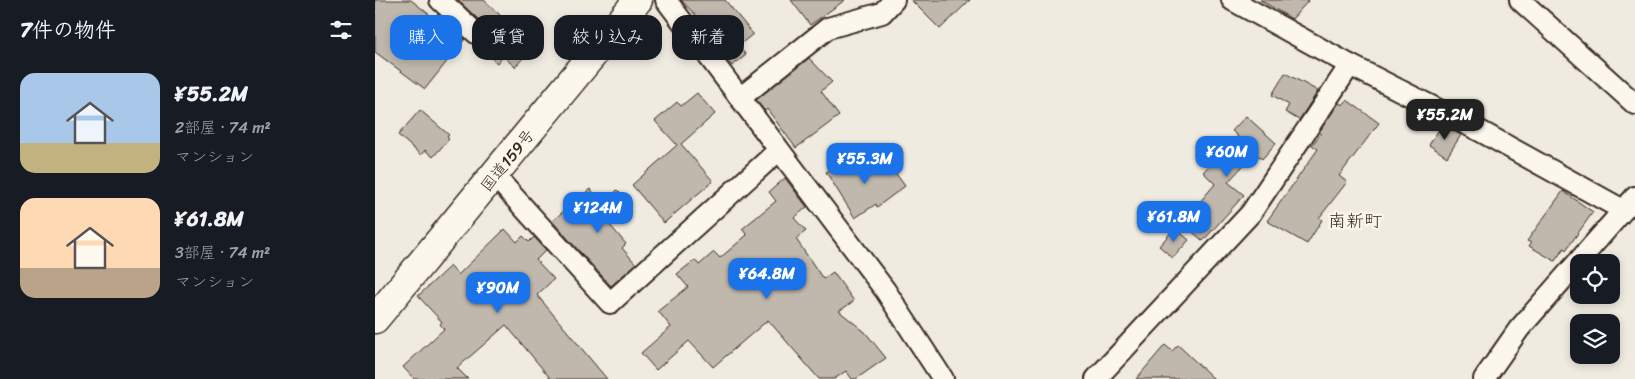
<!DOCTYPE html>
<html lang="ja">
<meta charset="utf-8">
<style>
body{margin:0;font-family:Sriracha,"Klee One",sans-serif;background:#242831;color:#f1f3f6;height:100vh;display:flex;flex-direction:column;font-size:19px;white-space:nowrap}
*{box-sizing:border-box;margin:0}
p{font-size:16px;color:#9ea1a6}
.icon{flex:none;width:28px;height:28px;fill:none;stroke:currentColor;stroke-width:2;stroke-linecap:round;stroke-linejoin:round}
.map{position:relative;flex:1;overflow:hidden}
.sheet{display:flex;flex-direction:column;background:#171b24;width:375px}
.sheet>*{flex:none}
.top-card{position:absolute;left:15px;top:15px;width:475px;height:45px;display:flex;gap:10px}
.fabs{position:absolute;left:1195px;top:254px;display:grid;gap:10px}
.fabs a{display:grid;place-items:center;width:50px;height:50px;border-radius:10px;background:#171b24;box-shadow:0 2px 8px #0003;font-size:25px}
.price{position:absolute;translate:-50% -42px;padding:0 11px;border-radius:10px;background:#1a73e8;color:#fff;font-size:16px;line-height:32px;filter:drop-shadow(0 1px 2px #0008)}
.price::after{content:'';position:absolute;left:50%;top:30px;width:15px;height:11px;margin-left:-8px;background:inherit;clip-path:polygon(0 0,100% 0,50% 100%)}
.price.current{background:#222;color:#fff}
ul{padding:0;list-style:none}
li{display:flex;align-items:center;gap:15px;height:125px;padding:0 20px}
li span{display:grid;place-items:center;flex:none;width:140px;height:100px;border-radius:15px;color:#555}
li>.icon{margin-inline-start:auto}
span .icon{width:60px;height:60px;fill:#fffc;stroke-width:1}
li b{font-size:21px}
h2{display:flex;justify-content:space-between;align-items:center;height:60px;padding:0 20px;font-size:21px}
.tag{padding:0 18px;border-radius:15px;background:#171b24;box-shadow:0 2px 8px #0003;font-size:18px;line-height:45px}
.tag.current{background:#1a73e8;color:#fff}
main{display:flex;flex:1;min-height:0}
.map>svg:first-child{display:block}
.building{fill:#c0b8ad;stroke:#3b2a1e}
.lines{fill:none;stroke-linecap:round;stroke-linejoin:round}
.street-casing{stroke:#3b2a1e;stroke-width:24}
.highway-casing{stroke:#3b2a1e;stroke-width:31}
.street{stroke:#fbf7ec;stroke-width:20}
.highway{stroke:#fbf7ec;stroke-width:28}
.labels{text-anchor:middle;stroke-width:5;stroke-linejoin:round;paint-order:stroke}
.street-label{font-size:16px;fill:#3b2a1e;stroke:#fbf7ec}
.neighbourhood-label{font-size:18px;fill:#3b2a1e;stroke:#fbf7ec}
</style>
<main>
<section class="sheet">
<h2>7件の物件<svg class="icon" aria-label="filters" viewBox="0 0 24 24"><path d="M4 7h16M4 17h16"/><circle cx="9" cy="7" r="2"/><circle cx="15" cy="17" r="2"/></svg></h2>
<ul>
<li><span style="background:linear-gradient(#a9c7e8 70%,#c2b280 0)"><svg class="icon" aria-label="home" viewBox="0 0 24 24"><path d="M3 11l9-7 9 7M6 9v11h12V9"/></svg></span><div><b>¥55.2M</b><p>2部屋 · 74 m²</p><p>マンション</p></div></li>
<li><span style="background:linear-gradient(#ffd9b3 70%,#b9a48a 0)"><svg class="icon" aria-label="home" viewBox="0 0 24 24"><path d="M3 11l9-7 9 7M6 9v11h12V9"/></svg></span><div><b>¥61.8M</b><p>3部屋 · 74 m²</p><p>マンション</p></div></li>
</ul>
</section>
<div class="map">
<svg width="1260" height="379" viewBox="0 0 1260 379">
<rect width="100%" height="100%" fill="#f0ebe0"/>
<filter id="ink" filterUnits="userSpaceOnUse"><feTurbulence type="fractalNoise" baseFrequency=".02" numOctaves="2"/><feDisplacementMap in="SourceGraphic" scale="10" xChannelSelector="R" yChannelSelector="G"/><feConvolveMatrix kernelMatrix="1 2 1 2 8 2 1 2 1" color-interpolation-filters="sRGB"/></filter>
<g filter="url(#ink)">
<g class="building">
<path d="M0,0H36L60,19L63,14L90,39L50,89L0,52Z"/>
<path d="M83,0H109L125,15L123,17L157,48L140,67L128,56L122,63L103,46L110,42L113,37V31L110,26Z"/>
<path d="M306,0H350L378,34L363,46L371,55L357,66L327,28L330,25Z"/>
<path d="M416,0H470L435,25Z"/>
<path d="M536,0H595L565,29Z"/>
<path d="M885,0H934L917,19Z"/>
<path d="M434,58L457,82L446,91L464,116L421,148L392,109L390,111L381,100Z"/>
<path d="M910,73L943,91L924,120L910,112L914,105L897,95Z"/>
<path d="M322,93L340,114L306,144L338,181L289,223L257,185L302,145L280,121L302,102L306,106Z"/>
<path d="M972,100L1004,123L964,176L972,182L944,218L947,220L932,244L892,221L943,149L937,145L946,133L944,132L964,103L968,105Z"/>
<path d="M45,110L74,135L72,137L74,139L58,157L50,150L46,155L23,135Z"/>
<path d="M871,116L901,143L887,159L880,153L853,182L869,195L828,241L807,223L840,184L828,172L863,136L857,131Z"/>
<path d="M1067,125L1086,135L1072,157L1054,145Z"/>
<path d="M476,156L488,176L510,159L530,186L502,207L501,204L480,218L451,172Z"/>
<path d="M410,178L432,207L419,218L431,231L421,239L448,279L458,272L479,301L464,311L490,332L511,358L481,379H477L471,371L459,379H444L393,320L338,367L314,341L281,370L266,353L296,327L283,311L313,287L302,274L320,260L324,265L339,252L345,258L372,235L367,229L401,201L394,192Z"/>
<path d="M215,189L228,204L242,190L256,204L234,224L251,244L247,248L261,264L236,286L177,221Z"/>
<path d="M1188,191L1218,212L1191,250L1189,248L1180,261L1154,246L1156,243L1152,241Z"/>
<path d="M800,228L814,240L798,258L784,246Z"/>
<path d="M130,229L142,242L148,236L154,242L159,237L171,250L161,260L179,279L162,295L232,379H176L131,325L82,368L93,379H39L28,367L69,329L65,324L67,322L43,296L75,266L83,275Z"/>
<path d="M790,345L797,351L803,345L839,379H761Z"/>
</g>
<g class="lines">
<g class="street-casing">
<g id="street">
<path d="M65,0L102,34"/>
<path d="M291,0L510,290L568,379"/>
<path d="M857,0L975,65L1105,131L1248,210"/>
<path d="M1145,0L1260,104"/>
<path d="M365,98L453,28L507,13L519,0"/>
<path d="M119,175L235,303L404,150"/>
<path d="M721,379L876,213L975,65"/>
<path d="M1109,379L1144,329L1260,197"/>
</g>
</g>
<g class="highway-casing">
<path id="highway" d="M0,319L263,0"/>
</g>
<use href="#street" class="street"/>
<use href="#highway" class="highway"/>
</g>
</g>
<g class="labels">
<g class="street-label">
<text transform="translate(132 160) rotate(-51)" y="6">国道159号</text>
</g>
<g class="neighbourhood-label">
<text x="980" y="227">南新町</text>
</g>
</g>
</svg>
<div class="fabs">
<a><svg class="icon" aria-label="locate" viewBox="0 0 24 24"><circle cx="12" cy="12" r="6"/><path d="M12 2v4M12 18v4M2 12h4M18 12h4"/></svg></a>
<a><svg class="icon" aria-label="layers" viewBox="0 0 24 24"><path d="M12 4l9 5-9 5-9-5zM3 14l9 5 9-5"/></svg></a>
</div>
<b class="price current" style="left:1070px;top:141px">¥55.2M</b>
<b class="price" style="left:852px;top:178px">¥60M</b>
<b class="price" style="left:490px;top:185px">¥55.3M</b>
<b class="price" style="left:223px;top:234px">¥124M</b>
<b class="price" style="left:799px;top:243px">¥61.8M</b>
<b class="price" style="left:392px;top:300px">¥64.8M</b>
<b class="price" style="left:123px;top:314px">¥90M</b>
<div class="top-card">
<a class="tag current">購入</a>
<a class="tag">賃貸</a>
<a class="tag">絞り込み</a>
<a class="tag">新着</a>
</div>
</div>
</main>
